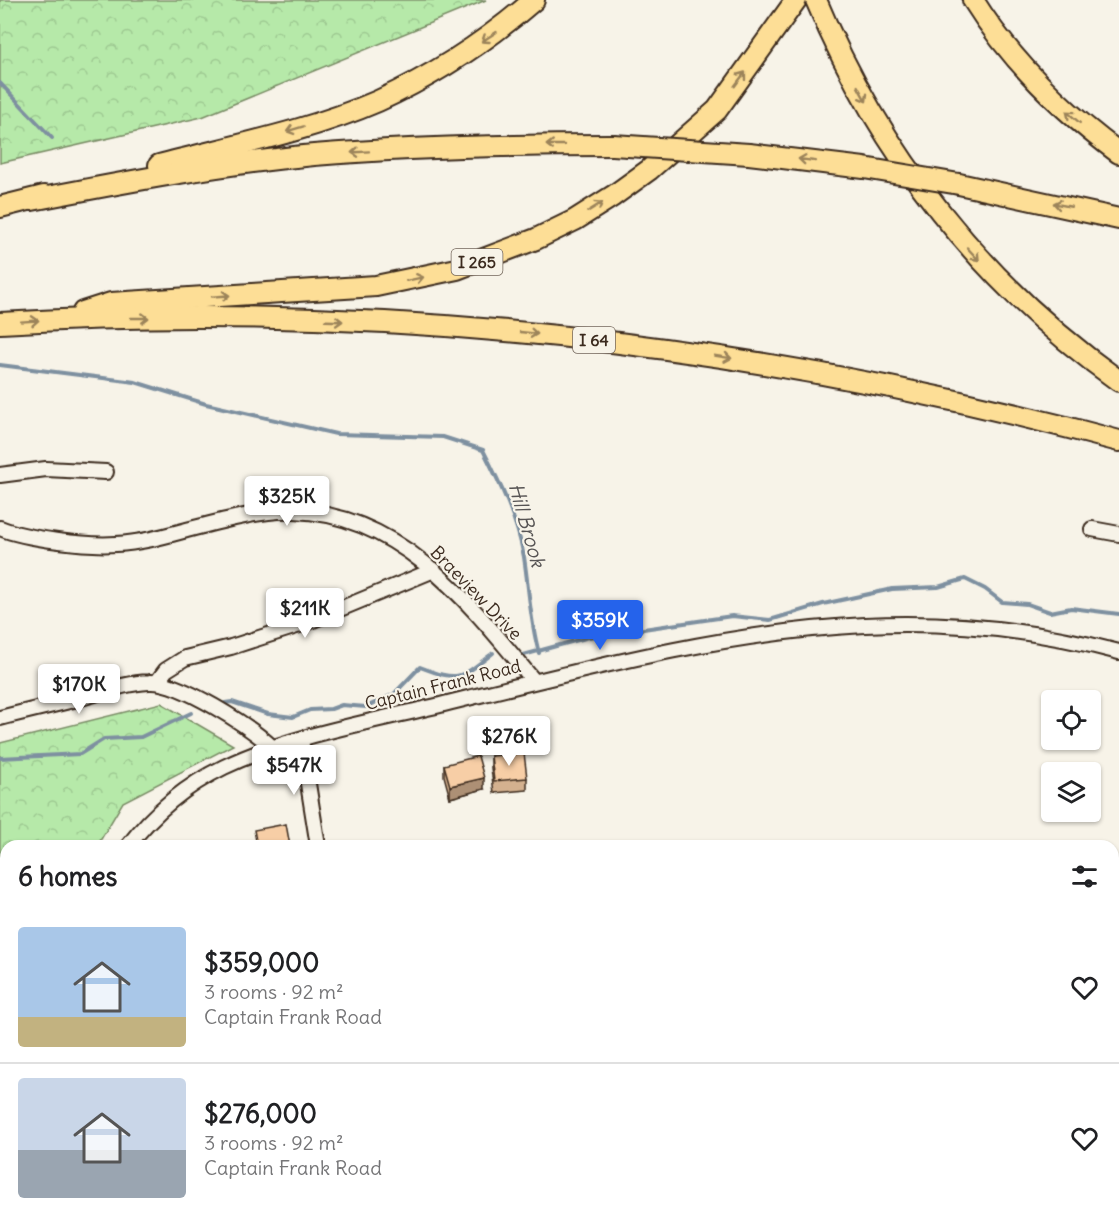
<!DOCTYPE html>
<meta charset="utf-8">
<style>
body{margin:0;font-family:Delius,sans-serif;background:#f6f6f6;color:#202124;height:100vh;display:flex;flex-direction:column;font-size:22px;white-space:nowrap}
*{box-sizing:border-box;margin:0}
p{font-size:20px;color:#757577}
.icon{flex:none;width:33px;height:33px;fill:none;stroke:currentColor;stroke-width:2;stroke-linecap:round;stroke-linejoin:round}
.map{position:relative;flex:1;overflow:hidden}
.drawer{position:absolute;left:0px;top:840px;width:1119px;height:386px;display:flex;flex-direction:column;background:#fff;border-radius:18px 18px 0 0;box-shadow:0 2px 4px #0004}
.drawer>*{flex:none}
.controls{position:absolute;left:1041px;top:690px;display:grid;gap:12px}
.controls a{display:grid;place-items:center;width:60px;height:60px;border-radius:6px;background:#fff;box-shadow:0 2px 4px #0004;font-size:30px}
.price{position:absolute;translate:-50% -51px;padding:0 14px;border-radius:6px;background:#fff;color:#222;font-size:20px;line-height:39px;filter:drop-shadow(0 2px 3px #0008)}
.price::after{content:'';position:absolute;left:50%;top:36px;width:18px;height:14px;margin-left:-9px;background:inherit;clip-path:polygon(0 0,100% 0,50% 100%)}
.price.active{background:#2563eb;color:#fff}
ul{padding:0;list-style:none}
li{display:flex;align-items:center;gap:18px;height:150px;padding:0 18px}
li+li{border-top:2px solid #e0e0e0}
li span{display:grid;place-items:center;flex:none;width:168px;height:120px;border-radius:6px;color:#555}
li>.icon{margin-inline-start:auto}
span .icon{width:72px;height:72px;fill:#fffc;stroke-width:1}
li b{font-size:26px}
h2{display:flex;justify-content:space-between;align-items:center;height:72px;padding:0 18px;font-size:26px}
.map>svg:first-child{display:block}
.forest{fill:url(#forest-crowns);stroke:#788a64;stroke-width:1.5}
.lines{fill:none;stroke-linecap:round;stroke-linejoin:round}
.stream{stroke:#7e90a0;stroke-width:4}
.minor-casing{stroke:#3b2a1e;stroke-width:18}
.highway-casing{stroke:#3b2a1e;stroke-width:24}
.minor{stroke:#f7f3e8;stroke-width:14}
.highway{stroke:#fdde96;stroke-width:20}
.highway-bridge-casing{stroke:#3b2a1e;stroke-width:24;stroke-linecap:butt}
.highway-bridge{stroke:#fdde96;stroke-width:20}
.wall{fill:#d4b18f;stroke:#3b2a1e;stroke-width:1.5}
.shaded-wall{fill:#ad9074;stroke:#3b2a1e;stroke-width:1.5}
.building{fill:#f7cea6;stroke:#3b2a1e;stroke-width:1.5}
.oneway{stroke:#9c845a}
.labels{text-anchor:middle;stroke-width:4.5;stroke-linejoin:round;paint-order:stroke}
.shield{fill:#f7f3e8;stroke:#73665b;stroke-width:1.5}
.shield-label{font-size:16px;font-weight:bold;fill:#3b2a1e}
.street-label{font-size:18px;fill:#3b2a1e;stroke:#f7f3e8}
.water-label{font-size:20px;font-style:italic;fill:#575454;stroke:#f7f3e8}
</style>
<div class="map">
<svg width="1119" height="1225" viewBox="0 0 1119 1225">
<defs>
<pattern id="forest-crowns" width="20" height="18" patternUnits="userSpaceOnUse" patternTransform="scale(1.5)"><rect width="20" height="18" fill="#b6e9a9"/><path d="M2 6a3 3 0 1 1 6 0M12 15a3 3 0 1 1 6 0" fill="none" stroke="#9dc891"/></pattern>
</defs>
<rect width="100%" height="100%" fill="#f7f3e8"/>
<filter id="ink" filterUnits="userSpaceOnUse"><feTurbulence type="fractalNoise" baseFrequency=".0167" numOctaves="2"/><feDisplacementMap in="SourceGraphic" scale="12" xChannelSelector="R" yChannelSelector="G"/><feConvolveMatrix kernelMatrix="1 2 1 2 8 2 1 2 1" color-interpolation-filters="sRGB"/></filter>
<g filter="url(#ink)">
<g class="forest">
<path d="M0,0H486L202,117L0,163Z"/>
<path d="M161,703L233,745L123,802L97,846H6V997L0,1007V743Z"/>
</g>
<g class="lines">
<g class="stream">
<path d="M0,83L52,138"/>
<path d="M0,365L135,382L206,404L336,434L443,437L483,450C501,485 517,519 524,557C529,590 530,621 539,653"/>
<path d="M520,656L589,637L732,616L770,620L823,604L892,589L938,587L965,579L985,589L1002,602L1027,604L1050,612L1071,608L1119,614"/>
<path d="M225,703L232,702L268,714L293,717L310,710L331,709L342,705L366,707L394,694L420,667C459,682 460,679 493,653"/>
<path d="M0,758L80,754L104,739L141,737L191,713"/>
</g>
<g class="minor-casing">
<g id="minor">
<path d="M0,475L46,469L106,472"/>
<path d="M0,528C26,539 88,546 116,544C139,543 161,537 183,531C214,523 262,509 294,511C402,514 471,605 534,681"/>
<path d="M1092,529L1119,534"/>
<path d="M157,682L166,670L185,658L231,647L306,623L434,570"/>
<path d="M0,718C27,711 54,705 81,698C103,692 125,683 149,682C179,680 251,727 273,748"/>
<path d="M301,740L318,846"/>
<path d="M128,846C154,812 185,786 224,767C291,735 372,722 444,704C582,670 723,632 865,625C950,621 1037,630 1119,652"/>
<path d="M0,1063L6,1055"/>
<path d="M0,1212L6,1225"/>
<path d="M483,1220L485,1225"/>
<path d="M1011,1225L1021,1220"/>
<path d="M1088,1225L1090,1220"/>
</g>
</g>
<g class="highway-casing">
<g id="highway">
<path d="M816,0C880,154 983,284 1119,381"/>
<path d="M973,0C1011,61 1061,110 1119,153"/>
<path d="M749,154L864,168"/>
<path d="M159,165C232,146 309,131 378,101C435,75 487,41 534,0"/>
<path d="M959,184L1119,219"/>
<path d="M32,200C125,182 219,164 314,155C414,147 513,145 613,145"/>
<path d="M0,207L44,196"/>
<path d="M83,312L111,303L376,286L457,269L536,239L575,220L613,196L649,170L717,110L796,0"/>
<path d="M0,323C375,300 756,343 1119,441"/>
</g>
</g>
<use href="#minor" class="minor"/>
<use href="#highway" class="highway"/>
<g class="highway-bridge-casing">
<g id="highway-bridge">
<path d="M613,145L749,154"/>
<path d="M864,168L959,184"/>
</g>
</g>
<use href="#highway-bridge" class="highway-bridge"/>
</g>
<g class="wall">
<path d="M491,756L527,778V790L494,793L491,768Z"/>
<path d="M444,765L484,789L450,798L444,776Z"/>
</g>
<path class="shaded-wall" d="M484,778V789L450,798V786Z"/>
<g class="building">
<path d="M524,753L527,778L494,781L491,756Z"/>
<path d="M478,756L484,778L450,786L444,765Z"/>
<path d="M286,824L290,846H257L254,830Z"/>
<path d="M822,1220H855L854,1225H820Z"/>
</g>
<defs><path id="oneway-shaft" d="M-6 0H5M1.5-3L5.5 0L1.5 3" fill="none" stroke-width="1.6" stroke-linecap="round" stroke-linejoin="round" transform="scale(1.5)"/></defs>
<g class="oneway">
<use href="#oneway-shaft" transform="translate(489 37) rotate(147)"/>
<use href="#oneway-shaft" transform="translate(740 79) rotate(-53)"/>
<use href="#oneway-shaft" transform="translate(862 94) rotate(61)"/>
<use href="#oneway-shaft" transform="translate(1073 117) rotate(-139)"/>
<use href="#oneway-shaft" transform="translate(295 129) rotate(163)"/>
<use href="#oneway-shaft" transform="translate(555 145) rotate(180)"/>
<use href="#oneway-shaft" transform="translate(360 152) rotate(176)"/>
<use href="#oneway-shaft" transform="translate(807 160) rotate(-173)"/>
<use href="#oneway-shaft" transform="translate(1062 205) rotate(-169)"/>
<use href="#oneway-shaft" transform="translate(595 207) rotate(-32)"/>
<use href="#oneway-shaft" transform="translate(973 254) rotate(47)"/>
<use href="#oneway-shaft" transform="translate(415 279) rotate(-12)"/>
<use href="#oneway-shaft" transform="translate(221 296) rotate(-4)"/>
<use href="#oneway-shaft" transform="translate(140 318)"/>
<use href="#oneway-shaft" transform="translate(30 321) rotate(-4)"/>
<use href="#oneway-shaft" transform="translate(334 321) rotate(2)"/>
<use href="#oneway-shaft" transform="translate(529 333) rotate(6)"/>
<use href="#oneway-shaft" transform="translate(723 357) rotate(9)"/>
</g>
</g>
<g class="labels">
<g class="shield">
<rect x="451.5" y="249" width="51" height="26" rx="4.5"/>
<rect x="573" y="327" width="42" height="26" rx="4.5"/>
</g>
<g class="shield-label">
<text x="477" y="268">I 265</text>
<text x="594" y="346">I 64</text>
</g>
<g class="street-label">
<text transform="translate(476 593) rotate(46)" y="6">Braeview Drive</text>
<text transform="translate(443 685) rotate(-14)" y="6">Captain Frank Road</text>
</g>
<g class="water-label">
<text transform="translate(527 525) rotate(74)" y="7">Hill Brook</text>
</g>
</g>
</svg>
<div class="controls">
<a><svg class="icon" aria-label="locate" viewBox="0 0 24 24"><circle cx="12" cy="12" r="6"/><path d="M12 2v4M12 18v4M2 12h4M18 12h4"/></svg></a>
<a><svg class="icon" aria-label="layers" viewBox="0 0 24 24"><path d="M12 4l9 5-9 5-9-5zM3 14l9 5 9-5"/></svg></a>
</div>
<b class="price" style="left:287px;top:527px">$325K</b>
<b class="price" style="left:305px;top:639px">$211K</b>
<b class="price active" style="left:600px;top:651px">$359K</b>
<b class="price" style="left:79px;top:715px">$170K</b>
<b class="price" style="left:509px;top:767px">$276K</b>
<b class="price" style="left:294px;top:796px">$547K</b>
<section class="drawer">
<h2>6 homes<svg class="icon" aria-label="filters" viewBox="0 0 24 24"><path d="M4 7h16M4 17h16"/><circle cx="9" cy="7" r="2"/><circle cx="15" cy="17" r="2"/></svg></h2>
<ul>
<li><span style="background:linear-gradient(#a9c7e8 75%,#c2b280 0)"><svg class="icon" aria-label="home" viewBox="0 0 24 24"><path d="M3 11l9-7 9 7M6 9v11h12V9"/></svg></span><div><b>$359,000</b><p>3 rooms · 92 m²</p><p>Captain Frank Road</p></div><svg class="icon" aria-label="heart" viewBox="0 0 24 24"><path d="M12 20l-8-8c-3-5 5-10 8-4 3-6 11-1 8 4z"/></svg></li>
<li><span style="background:linear-gradient(#c9d6e8 60%,#9aa5b1 0)"><svg class="icon" aria-label="home" viewBox="0 0 24 24"><path d="M3 11l9-7 9 7M6 9v11h12V9"/></svg></span><div><b>$276,000</b><p>3 rooms · 92 m²</p><p>Captain Frank Road</p></div><svg class="icon" aria-label="heart" viewBox="0 0 24 24"><path d="M12 20l-8-8c-3-5 5-10 8-4 3-6 11-1 8 4z"/></svg></li>
</ul>
</section>
</div>
